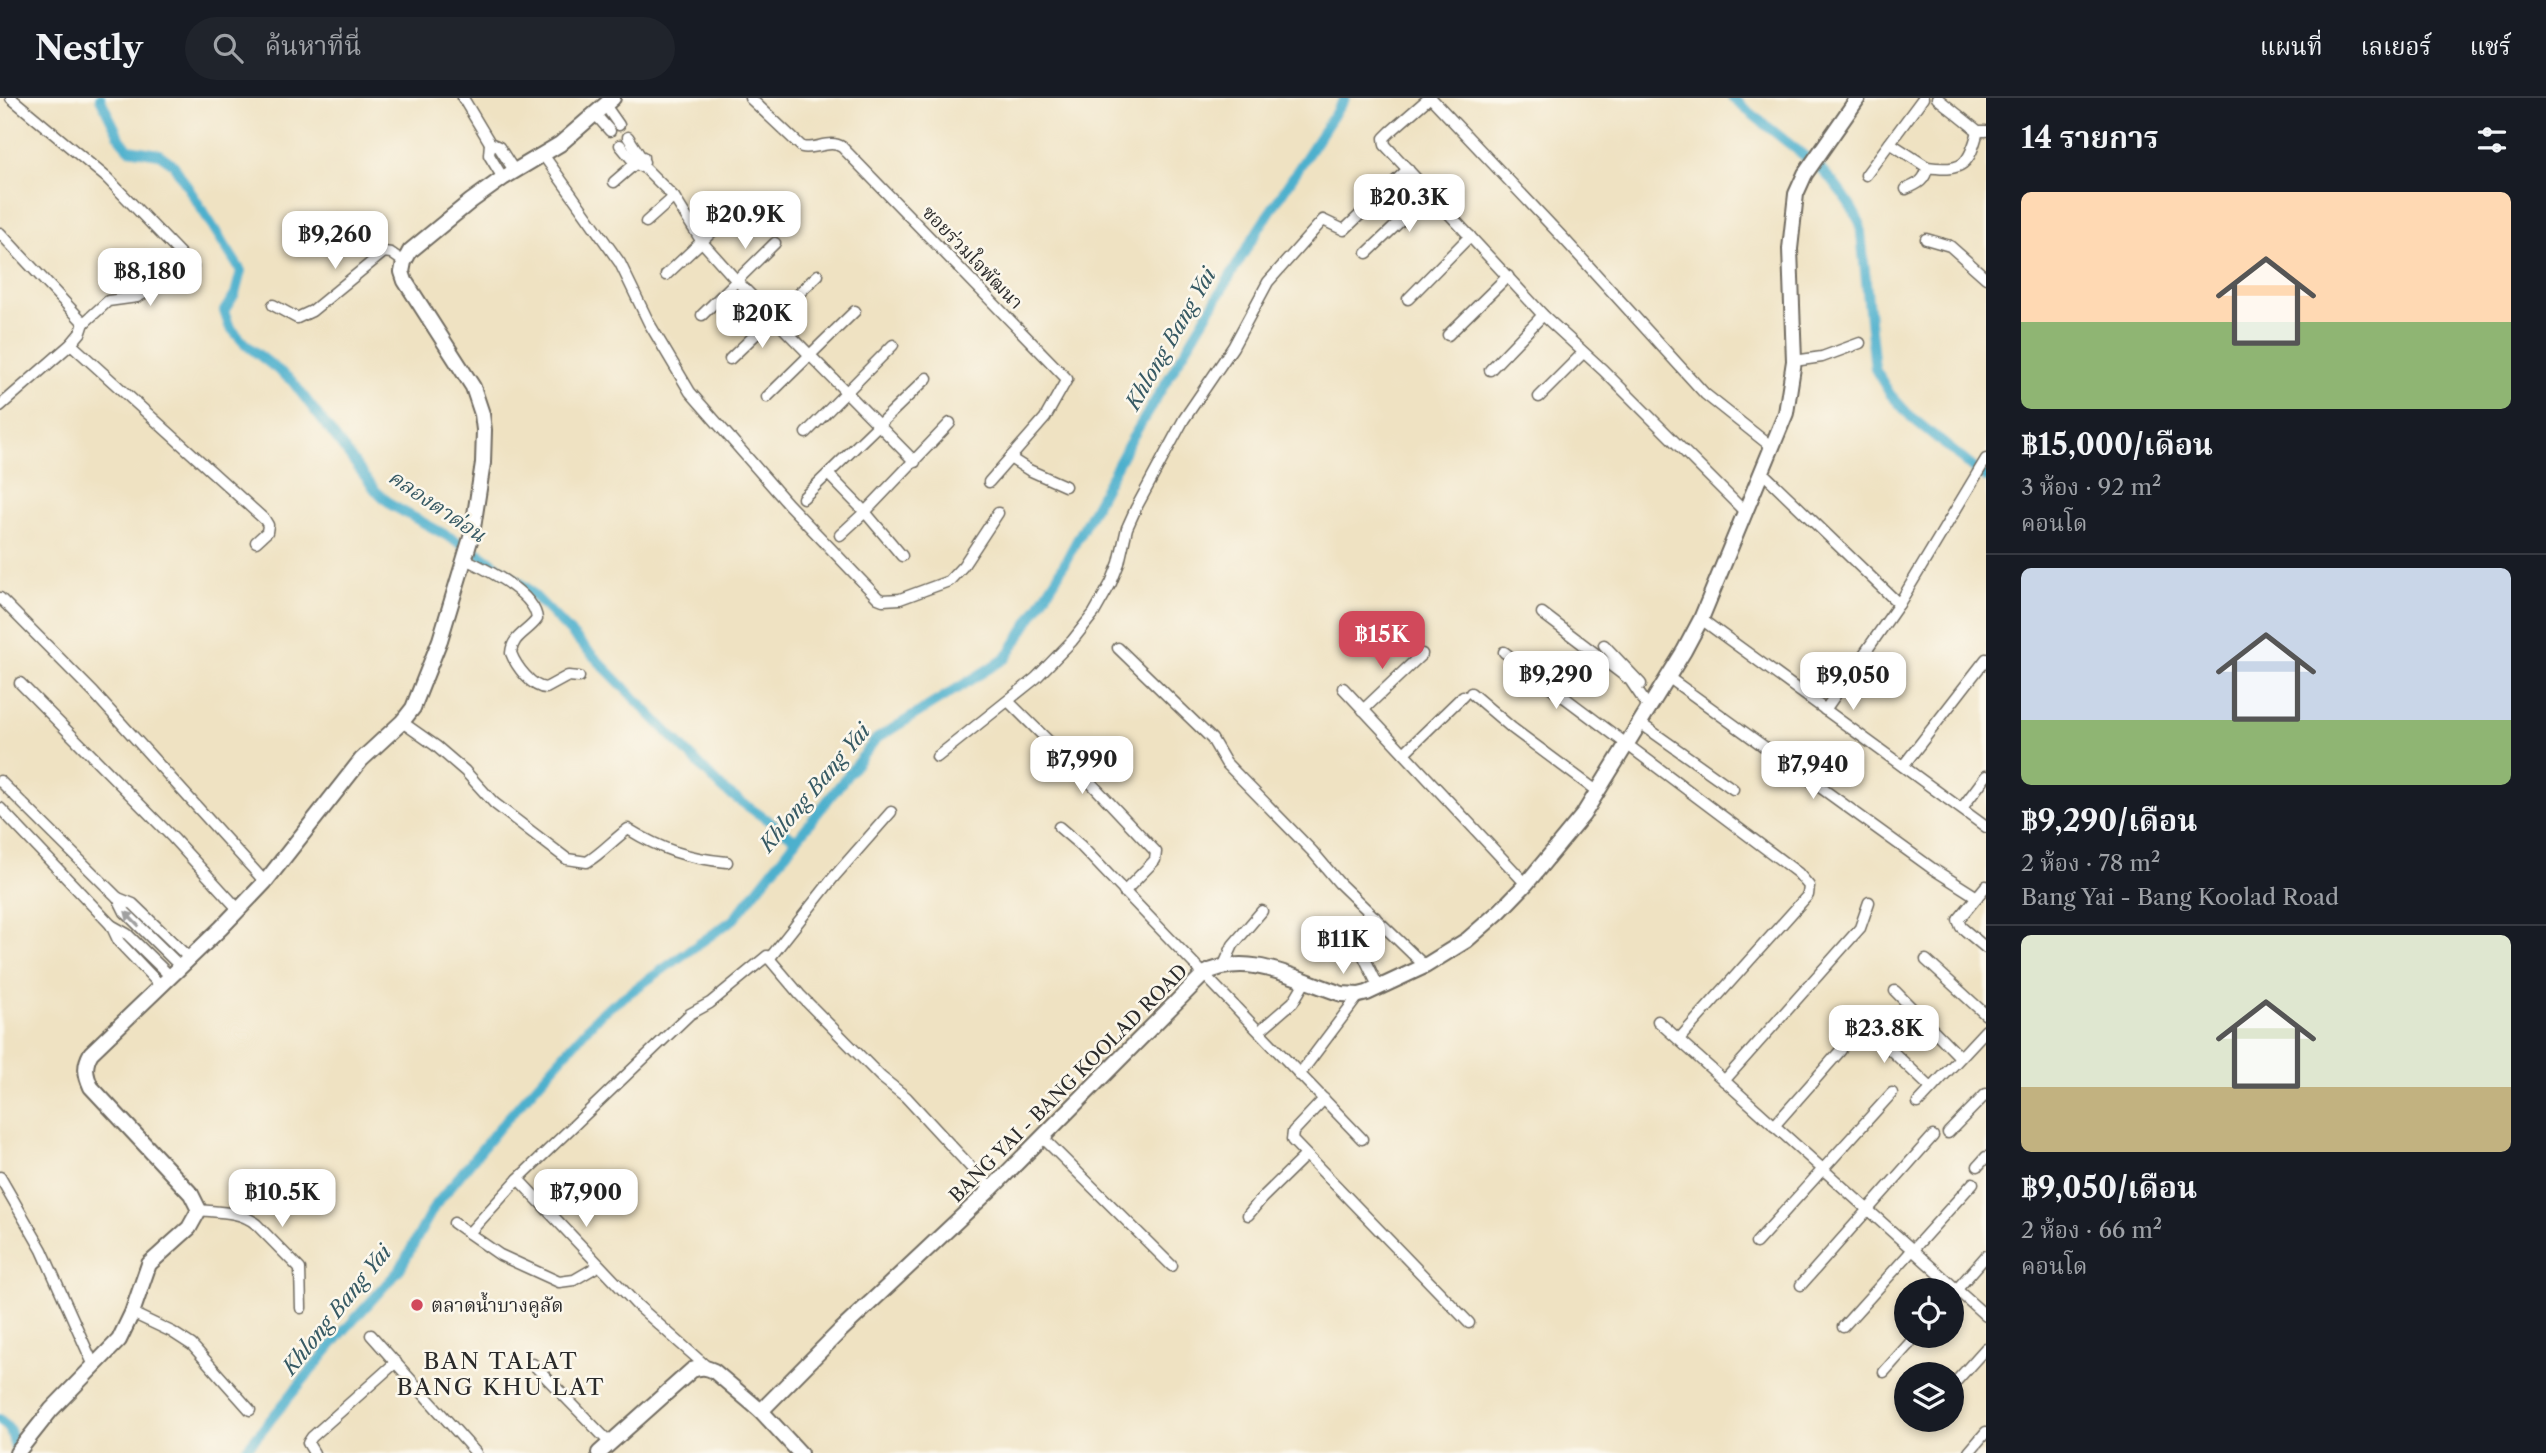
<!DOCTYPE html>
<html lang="th">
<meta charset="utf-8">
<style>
body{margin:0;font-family:"Libre Caslon Text","Noto Serif Thai",serif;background:#20242c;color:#f1f3f6;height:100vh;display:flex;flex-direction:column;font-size:26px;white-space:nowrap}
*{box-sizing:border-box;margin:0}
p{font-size:23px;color:#9ea1a6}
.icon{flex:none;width:38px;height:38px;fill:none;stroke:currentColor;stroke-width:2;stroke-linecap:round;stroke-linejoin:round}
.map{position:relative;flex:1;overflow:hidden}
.drawer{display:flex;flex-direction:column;background:#171b24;width:560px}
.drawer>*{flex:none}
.fabs{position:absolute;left:1894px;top:1180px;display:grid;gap:14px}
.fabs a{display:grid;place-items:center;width:70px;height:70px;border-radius:50%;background:#171b24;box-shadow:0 4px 10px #0003;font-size:35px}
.price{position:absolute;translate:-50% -60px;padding:0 16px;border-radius:14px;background:#fff;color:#222;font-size:23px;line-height:46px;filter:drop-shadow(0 2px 4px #0008)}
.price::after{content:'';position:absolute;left:50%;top:42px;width:21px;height:16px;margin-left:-10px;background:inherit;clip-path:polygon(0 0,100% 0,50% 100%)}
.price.on{background:#d1495b;color:#fff}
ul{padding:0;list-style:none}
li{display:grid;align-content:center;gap:14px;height:371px;padding:0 35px}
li+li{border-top:2px solid #363941}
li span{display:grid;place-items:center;height:217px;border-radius:10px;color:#555}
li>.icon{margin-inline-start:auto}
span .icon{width:126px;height:126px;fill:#fffc;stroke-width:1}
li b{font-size:30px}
h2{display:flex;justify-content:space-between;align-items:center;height:84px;padding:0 35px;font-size:30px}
header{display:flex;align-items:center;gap:42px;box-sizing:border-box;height:98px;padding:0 35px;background:#171b24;border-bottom:2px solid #363941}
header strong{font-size:33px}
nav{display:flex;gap:38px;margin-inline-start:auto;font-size:24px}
.search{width:490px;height:63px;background:#20242c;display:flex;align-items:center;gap:18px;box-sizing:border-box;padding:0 24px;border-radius:38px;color:#9ea1a6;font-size:26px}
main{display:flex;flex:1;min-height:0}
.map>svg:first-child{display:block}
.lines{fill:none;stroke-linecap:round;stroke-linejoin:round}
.canal{stroke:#4eb0cd;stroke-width:10}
.street-casing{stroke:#706b60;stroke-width:13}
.secondary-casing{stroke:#706b60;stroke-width:18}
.street{stroke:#fff;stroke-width:10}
.secondary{stroke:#fff;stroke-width:14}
.oneway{fill:#a0a0a0}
.poi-dot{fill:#d1495b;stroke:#fbf7ec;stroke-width:2.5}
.labels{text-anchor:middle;stroke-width:5;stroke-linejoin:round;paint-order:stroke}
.street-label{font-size:19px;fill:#2b2b2b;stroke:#fbf7ec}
.poi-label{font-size:19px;fill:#2b2b2b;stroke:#fbf7ec;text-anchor:start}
.water-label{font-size:21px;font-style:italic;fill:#375a64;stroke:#fbf7ec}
.quarter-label{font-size:23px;letter-spacing:2px;fill:#2b2b2b;stroke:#fbf7ec}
</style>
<header>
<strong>Nestly</strong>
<div class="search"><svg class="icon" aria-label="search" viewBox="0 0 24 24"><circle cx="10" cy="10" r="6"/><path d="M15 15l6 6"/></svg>ค้นหาที่นี่</div>
<nav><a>แผนที่</a><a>เลเยอร์</a><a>แชร์</a></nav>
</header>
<main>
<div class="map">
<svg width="1986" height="1355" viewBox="0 0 1986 1355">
<rect width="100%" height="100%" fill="#fbf7ec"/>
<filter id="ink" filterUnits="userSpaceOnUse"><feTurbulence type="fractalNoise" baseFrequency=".0143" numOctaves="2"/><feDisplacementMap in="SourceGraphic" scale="14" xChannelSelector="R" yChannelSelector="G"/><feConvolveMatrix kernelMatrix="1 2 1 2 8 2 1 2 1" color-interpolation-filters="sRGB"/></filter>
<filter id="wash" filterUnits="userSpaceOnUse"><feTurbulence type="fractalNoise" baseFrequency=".00686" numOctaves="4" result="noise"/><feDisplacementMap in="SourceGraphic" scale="28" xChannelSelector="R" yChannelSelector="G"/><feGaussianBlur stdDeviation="1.57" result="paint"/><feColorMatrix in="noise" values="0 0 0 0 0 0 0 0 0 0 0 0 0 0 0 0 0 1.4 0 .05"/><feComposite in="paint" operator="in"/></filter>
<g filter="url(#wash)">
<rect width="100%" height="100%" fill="#efe2c2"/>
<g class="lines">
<g class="canal">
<path d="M100,0L121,42L129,51L159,56L173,66L241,173L235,196L224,213L229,228L245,246L292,283L376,393L393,408L482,457L526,489L724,692L795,741"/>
<path d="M1732,0L1822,72C1838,88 1850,105 1860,125L1875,271L1890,296L1911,319L1986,380"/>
<path d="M0,1321L10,1332L17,1355"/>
<path d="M243,1355L342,1235L400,1171L434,1109L498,1031L601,915L734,821L876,641L1006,560L1057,479L1128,347L1258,132L1345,0"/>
</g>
</g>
</g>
<g filter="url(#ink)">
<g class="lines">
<g class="street-casing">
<g id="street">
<path d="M463,0L490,45L499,49L515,74"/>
<path d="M750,0L802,49C815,52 830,41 842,49L1067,281L1045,320L989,384"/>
<path d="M1429,0L1390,34L1384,40L1385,47L1543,217L1603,272L1745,414"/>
<path d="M1431,0L1565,142L1705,296L1773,350"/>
<path d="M1937,0L1978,33H1986"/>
<path d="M605,7L619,27"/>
<path d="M595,16L610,33"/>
<path d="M628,39L644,64"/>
<path d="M490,45L489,57L503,80"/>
<path d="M1890,45L1927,69C1926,82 1918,86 1906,91"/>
<path d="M620,47L635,65L646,71L674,99L702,144L737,183L915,364"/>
<path d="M544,58L620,165L649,225L690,294L788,406L878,500L883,502L900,501L949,483L963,468L998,415"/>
<path d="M1927,69C1963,74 1969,67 1978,33"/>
<path d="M1866,77L1923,0"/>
<path d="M614,84L643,59"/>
<path d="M646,124L674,99"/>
<path d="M0,135L84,225"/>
<path d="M1926,141L1950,148L1986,180"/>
<path d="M1367,155L1430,95"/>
<path d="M666,177L731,116"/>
<path d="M1408,201L1470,138"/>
<path d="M273,207L297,220L312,213L384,154L391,155L404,164"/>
<path d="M702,217L775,145"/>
<path d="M1448,237L1508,178"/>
<path d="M71,246L265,422L268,427L267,434L256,444"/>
<path d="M730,261L818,177"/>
<path d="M1794,263L1822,259L1860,245"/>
<path d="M1490,272L1543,217"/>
<path d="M767,299L855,213"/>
<path d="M1539,299L1583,255"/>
<path d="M0,308L71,246L81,234L84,225L108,203L137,199L193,169L107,80L11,0"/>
<path d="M806,335L893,247"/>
<path d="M1010,360L1029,372L1065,388"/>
<path d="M1763,375L1899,506"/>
<path d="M828,376L865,414L902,458"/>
<path d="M803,400L927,280"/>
<path d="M840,437L865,414L950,325"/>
<path d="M465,461C486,471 535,495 537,521C528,534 512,538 511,555C516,568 532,590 546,590L568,578L579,579"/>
<path d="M0,500L94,595L265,784"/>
<path d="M1542,515L1630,582L1649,610"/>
<path d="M1701,521L1986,729"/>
<path d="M1604,547L1641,586"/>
<path d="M1118,550L1212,641L1226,665L1312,753L1339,785L1425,868"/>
<path d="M1504,554L1798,775L1809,788L1808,797L1679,941"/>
<path d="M1668,579L1933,771L1977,799"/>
<path d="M20,585L173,740L239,812"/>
<path d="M1343,590L1526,786"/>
<path d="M1471,595L1512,630L1598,694"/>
<path d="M1008,603L1089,683L1156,754L1155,762L1124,794"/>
<path d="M1363,612L1422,556"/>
<path d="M1825,612L1899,506L1986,361"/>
<path d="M402,624L436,648L465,673L494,705L567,761L587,764C602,755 613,742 628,731C662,752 687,760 727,764"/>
<path d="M1640,625L1733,691"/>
<path d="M1404,655L1463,598"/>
<path d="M937,659L1036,580L1072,543L1094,515L1111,485L1119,465L1127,430L1136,410L1184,321L1233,249L1268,184L1323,122L1344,132L1408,71"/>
<path d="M1903,668L1986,561"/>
<path d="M0,683L118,800"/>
<path d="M0,710L111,827"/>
<path d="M1962,710L1986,678"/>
<path d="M1059,729L1080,747L1362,1041"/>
<path d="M1986,788L1958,822L1961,829L1986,850"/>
<path d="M1375,819L1355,840L1379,890"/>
<path d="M769,861L833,780L891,714"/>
<path d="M1926,862L1986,917"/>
<path d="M1224,867L1233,847L1262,813"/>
<path d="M181,869L125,814L118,800L133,806L189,860"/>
<path d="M161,888L119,844L111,827L127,836L171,879"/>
<path d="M1895,893L1960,959"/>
<path d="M1858,921L1931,990"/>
<path d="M1658,923L1986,1218"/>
<path d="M1264,929L1293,904L1305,884"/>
<path d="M1299,977L1359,897"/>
<path d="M1724,983L1860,830L1869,804"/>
<path d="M1324,1001L1293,1034L1292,1042L1469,1225"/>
<path d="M1918,1005L1986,932"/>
<path d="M1774,1028L1841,952"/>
<path d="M1948,1035L1986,996"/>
<path d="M1042,1039L1172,1168"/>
<path d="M1978,1068L1986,1059"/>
<path d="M0,1079L42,1152L94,1268"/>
<path d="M518,1081L690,916L710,905L767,858L800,897L881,979L906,999L991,1091"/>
<path d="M199,1112C218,1114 241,1113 256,1126L300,1171L301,1210"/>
<path d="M1248,1117L1262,1100L1306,1057"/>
<path d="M454,1125L500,1157L559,1184L574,1182L598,1168"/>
<path d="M469,1135L518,1081L637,1207L707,1269"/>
<path d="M1756,1145L1892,995"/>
<path d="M1801,1187L1933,1038"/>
<path d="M1951,1198L1986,1158"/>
<path d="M132,1215L172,1234L192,1247L250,1312"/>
<path d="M1843,1229L1973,1085"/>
<path d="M371,1237L476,1355"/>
<path d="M533,1266L610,1345"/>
<path d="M1884,1274L1917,1237"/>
<path d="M1951,1289L1986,1250"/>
<path d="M1969,1354L1986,1334"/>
<path d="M314,1355L308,1345L312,1339L396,1264"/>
</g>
</g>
<g class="secondary-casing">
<g id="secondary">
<path d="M761,1313L800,1355"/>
<path d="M17,1355L51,1312L119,1242L132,1215L149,1166L189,1130L199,1112L191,1096L91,989C85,976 84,967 91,955L221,830L265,784L361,662L402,624L413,610L440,542L472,436L483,365L484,332L482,316L473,289L405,183L402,174L404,164L410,153L471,103L503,80L560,46L613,0"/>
<path d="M599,1355L692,1272C701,1269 706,1269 714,1273L761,1313L839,1234L991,1091L1204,876C1248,852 1298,882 1342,896L1359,897L1367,895L1425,868L1467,842L1500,813L1526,786L1583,717L1684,553L1701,521L1786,315L1794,263L1790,151L1796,96L1805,76L1858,0"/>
</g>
</g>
<use href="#street" class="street"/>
<use href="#secondary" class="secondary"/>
</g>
<defs><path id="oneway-solid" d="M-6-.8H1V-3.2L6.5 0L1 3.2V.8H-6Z" transform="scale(1.75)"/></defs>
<use class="oneway" href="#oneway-solid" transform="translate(132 821) rotate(-134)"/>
</g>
<circle class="poi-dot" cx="417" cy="1207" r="7"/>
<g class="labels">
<g class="street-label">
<text transform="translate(973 159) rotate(46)" y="7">ซอยร่วมใจพัฒนา</text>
<text transform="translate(1068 985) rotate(-45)" y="7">BANG YAI - BANG KOOLAD ROAD</text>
</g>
<g class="poi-label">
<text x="431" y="1214">ตลาดน้ำบางคูลัด</text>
</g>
<g class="water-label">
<text transform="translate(1171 241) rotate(-60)" y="7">Khlong Bang Yai</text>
<text transform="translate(437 408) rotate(34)" y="7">คลองตาด่อน</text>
<text transform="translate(815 690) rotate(-50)" y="7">Khlong Bang Yai</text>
<text transform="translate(337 1212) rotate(-51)" y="7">Khlong Bang Yai</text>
</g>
<g class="quarter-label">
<text x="501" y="1271">BAN TALAT<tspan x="501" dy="26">BANG KHU LAT</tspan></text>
</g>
</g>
</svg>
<div class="fabs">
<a><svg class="icon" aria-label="locate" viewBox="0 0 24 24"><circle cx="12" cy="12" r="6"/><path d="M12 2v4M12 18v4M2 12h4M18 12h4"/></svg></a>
<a><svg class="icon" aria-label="layers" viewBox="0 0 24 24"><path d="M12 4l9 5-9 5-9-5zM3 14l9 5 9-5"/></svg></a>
</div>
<b class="price" style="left:1409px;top:136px">฿20.3K</b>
<b class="price" style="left:745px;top:153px">฿20.9K</b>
<b class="price" style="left:335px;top:173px">฿9,260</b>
<b class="price" style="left:150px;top:210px">฿8,180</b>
<b class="price" style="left:762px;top:252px">฿20K</b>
<b class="price on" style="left:1382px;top:573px">฿15K</b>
<b class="price" style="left:1556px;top:613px">฿9,290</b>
<b class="price" style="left:1853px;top:614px">฿9,050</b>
<b class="price" style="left:1082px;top:698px">฿7,990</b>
<b class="price" style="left:1813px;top:703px">฿7,940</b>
<b class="price" style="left:1343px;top:878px">฿11K</b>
<b class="price" style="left:1884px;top:967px">฿23.8K</b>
<b class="price" style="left:282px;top:1131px">฿10.5K</b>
<b class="price" style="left:586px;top:1131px">฿7,900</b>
</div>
<section class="drawer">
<h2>14 รายการ<svg class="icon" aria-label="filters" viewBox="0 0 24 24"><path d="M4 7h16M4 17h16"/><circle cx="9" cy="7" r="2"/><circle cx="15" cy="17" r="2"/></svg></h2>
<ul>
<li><span style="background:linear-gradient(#ffd9b3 60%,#8fb573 0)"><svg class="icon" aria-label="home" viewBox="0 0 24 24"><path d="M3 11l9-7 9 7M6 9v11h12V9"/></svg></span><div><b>฿15,000/เดือน</b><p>3 ห้อง · 92 m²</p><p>คอนโด</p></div></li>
<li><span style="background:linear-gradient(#c9d6e8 70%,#8fb573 0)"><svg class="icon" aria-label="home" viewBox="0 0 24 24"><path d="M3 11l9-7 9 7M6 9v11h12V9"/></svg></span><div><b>฿9,290/เดือน</b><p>2 ห้อง · 78 m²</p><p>Bang Yai - Bang Koolad Road</p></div></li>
<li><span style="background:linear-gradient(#dfe7d0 70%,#c2b280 0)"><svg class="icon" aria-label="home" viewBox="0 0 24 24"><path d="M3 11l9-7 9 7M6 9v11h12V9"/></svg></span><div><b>฿9,050/เดือน</b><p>2 ห้อง · 66 m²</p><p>คอนโด</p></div></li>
</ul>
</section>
</main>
